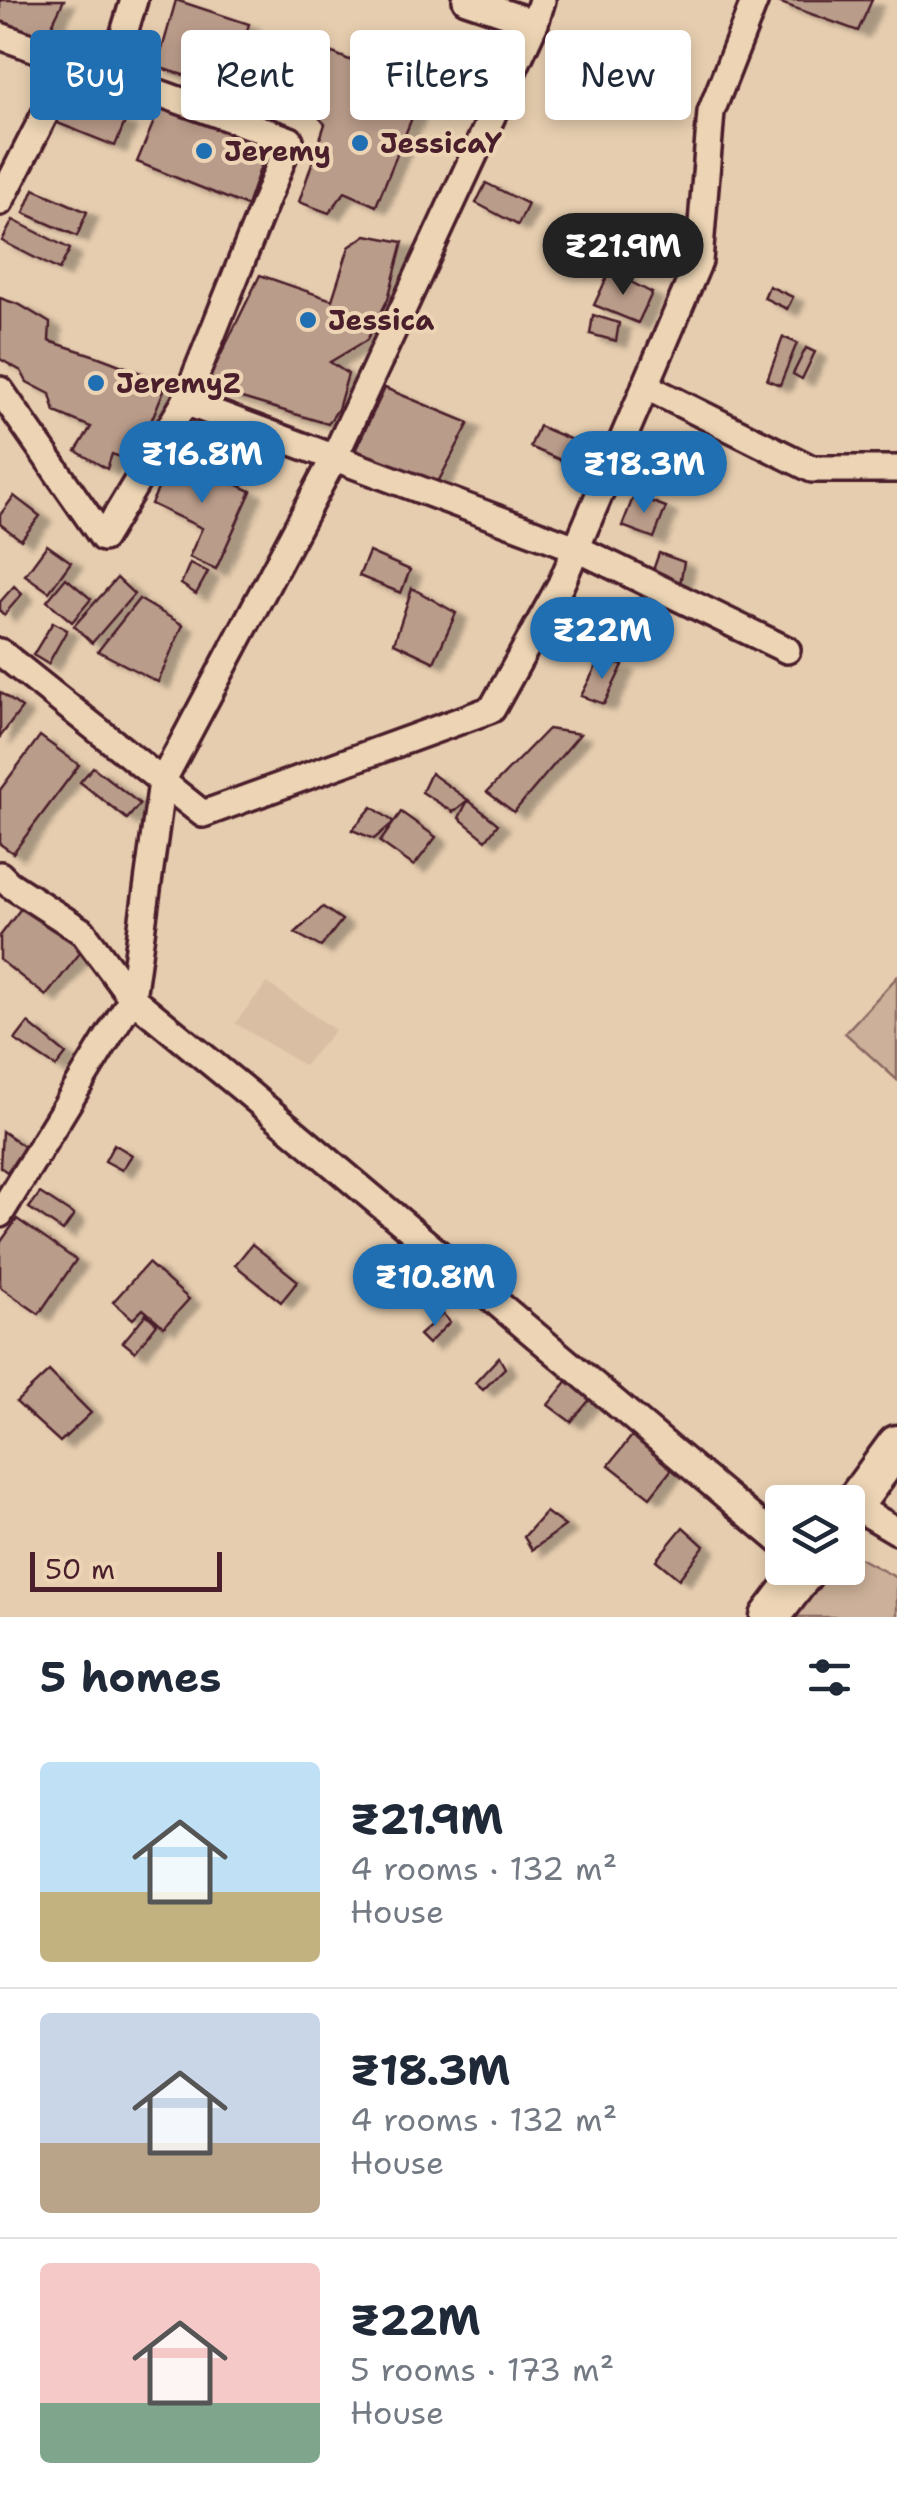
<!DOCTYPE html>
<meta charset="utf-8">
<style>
body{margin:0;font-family:"Shantell Sans",sans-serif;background:#f2f2f3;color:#1f2937;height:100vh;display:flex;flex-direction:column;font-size:38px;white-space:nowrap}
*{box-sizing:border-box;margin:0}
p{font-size:32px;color:#747a83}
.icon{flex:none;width:55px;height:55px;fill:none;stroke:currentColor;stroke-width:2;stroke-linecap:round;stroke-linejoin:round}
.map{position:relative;height:1617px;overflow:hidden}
.details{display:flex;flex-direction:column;background:#fff;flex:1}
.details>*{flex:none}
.guide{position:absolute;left:30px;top:30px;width:838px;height:90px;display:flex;gap:20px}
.controls{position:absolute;left:765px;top:1485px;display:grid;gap:20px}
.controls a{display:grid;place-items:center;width:100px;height:100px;border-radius:10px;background:#fff;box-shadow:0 5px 15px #0003;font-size:50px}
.scale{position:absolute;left:30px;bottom:25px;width:192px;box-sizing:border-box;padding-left:10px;border:5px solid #4a1f2b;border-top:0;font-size:28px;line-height:35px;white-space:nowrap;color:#4a1f2b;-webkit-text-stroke:8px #ecd4b4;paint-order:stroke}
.price{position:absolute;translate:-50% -85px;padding:0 22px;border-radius:35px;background:#1f6fb2;color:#fff;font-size:32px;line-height:65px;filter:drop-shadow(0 2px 5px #0008)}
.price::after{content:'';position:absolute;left:50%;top:60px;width:30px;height:22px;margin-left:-15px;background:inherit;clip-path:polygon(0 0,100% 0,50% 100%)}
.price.current{background:#222;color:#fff}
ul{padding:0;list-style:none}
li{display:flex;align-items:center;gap:30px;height:250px;padding:0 40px}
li+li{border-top:2px solid #e0e1e3}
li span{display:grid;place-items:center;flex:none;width:280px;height:200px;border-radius:10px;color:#555}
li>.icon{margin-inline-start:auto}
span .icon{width:120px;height:120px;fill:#fffc;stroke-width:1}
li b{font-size:42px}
h2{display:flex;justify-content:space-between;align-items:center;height:120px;padding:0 40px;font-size:42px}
.chip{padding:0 35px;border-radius:10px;background:#fff;box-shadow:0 5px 15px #0003;font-size:35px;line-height:90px}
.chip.current{background:#1f6fb2;color:#fff}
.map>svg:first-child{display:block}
.built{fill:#d9bea4}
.green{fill:#ccb099;stroke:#8b6862;stroke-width:2.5}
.building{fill:#ba9c8a;stroke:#4a1f2b;stroke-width:2.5;filter:url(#shadow)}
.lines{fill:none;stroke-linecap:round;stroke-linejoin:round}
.street-casing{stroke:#4a1f2b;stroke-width:32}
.secondary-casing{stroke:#4a1f2b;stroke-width:45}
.street{stroke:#ecd4b4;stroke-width:25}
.secondary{stroke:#ecd4b4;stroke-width:38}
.poi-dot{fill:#1f6fb2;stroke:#ecd4b4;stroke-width:4}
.labels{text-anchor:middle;stroke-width:8;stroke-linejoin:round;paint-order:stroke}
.poi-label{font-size:28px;font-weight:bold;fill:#4a1f2b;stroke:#ecd4b4;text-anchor:start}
</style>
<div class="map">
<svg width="897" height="1617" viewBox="0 0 897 1617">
<defs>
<filter id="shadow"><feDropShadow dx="11" dy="6" stdDeviation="2.5" flood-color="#0004"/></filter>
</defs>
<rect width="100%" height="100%" fill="#e6cdaf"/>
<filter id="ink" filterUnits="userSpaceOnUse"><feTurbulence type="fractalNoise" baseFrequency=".01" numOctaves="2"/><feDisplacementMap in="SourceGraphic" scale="20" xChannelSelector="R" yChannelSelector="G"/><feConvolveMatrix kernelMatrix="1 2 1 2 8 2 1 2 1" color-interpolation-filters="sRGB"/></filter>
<g filter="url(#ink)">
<path class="built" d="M267,983L335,1030L304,1066L235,1023Z"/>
<g class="green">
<path d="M897,977V1080L845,1033Z"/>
<path d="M848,1552L897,1578V1617H792L832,1568H848Z"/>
</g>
<g class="building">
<path d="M0,0H64L46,37L0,22Z"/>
<path d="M176,0L249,24L229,89L157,67Z"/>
<path d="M779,0H872L858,31L778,2Z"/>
<path d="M301,44L328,51L423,91L376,206L345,192L329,213L299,202L325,124L287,84Z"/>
<path d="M59,96L125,122L115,146L50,120Z"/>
<path d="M164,97L270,140L247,206L137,162Z"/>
<path d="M486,183L528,204L518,225L476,203Z"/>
<path d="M34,189L87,212L77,236L24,213Z"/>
<path d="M13,220L70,249L59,270L2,241Z"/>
<path d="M366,235L403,242L388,299L367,340L330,362L348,374L338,409L328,424L205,387L260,275L332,300L349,247Z"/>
<path d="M610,271L652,293L638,323L594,305Z"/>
<path d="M769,286L793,297L787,309L764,298Z"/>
<path d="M0,298L20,305L50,323L49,341L99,357L167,383L139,450L129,460L112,454L107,469L76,451L91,427L55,412L50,394L27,382L21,371L0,359Z"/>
<path d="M593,315L619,323L616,341L590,334Z"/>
<path d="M783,337L797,343L780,385L767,380Z"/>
<path d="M806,348L815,352L802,379L793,374Z"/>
<path d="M385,388L469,423L436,486L354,453Z"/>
<path d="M539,426L595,450L586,471L530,447Z"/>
<path d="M174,455L251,491L216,569L189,557L202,528L151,504Z"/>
<path d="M634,495L666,507L654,538L622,526Z"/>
<path d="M14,496L40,516L21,540L0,524V515Z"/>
<path d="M47,545L71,562L49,592L25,575Z"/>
<path d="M369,552L410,570L401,593L359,576Z"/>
<path d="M659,553L684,562L680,584L652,573Z"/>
<path d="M190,563L208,572L196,594L181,584Z"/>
<path d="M66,578L91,599L72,622L47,601Z"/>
<path d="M117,578L134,594L92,643L74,626Z"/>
<path d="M14,586L22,594L4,615L0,611V602Z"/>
<path d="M412,588L456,613L434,662L394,643Z"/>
<path d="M139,599L183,625L158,682L98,651Z"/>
<path d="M53,622L67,630L48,664L33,655Z"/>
<path d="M599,661L623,665L604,704L581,696Z"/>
<path d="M0,692L22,708L0,737Z"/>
<path d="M548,729L580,734L514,812L487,792Z"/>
<path d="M40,736L79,765L13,853L0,844V790Z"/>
<path d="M93,767L140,804L127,819L80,782Z"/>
<path d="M431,773L468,800L453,812L422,792Z"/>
<path d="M468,800L498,824L486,840L459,818Z"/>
<path d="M372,807L394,822L374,839L352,830Z"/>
<path d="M401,812L436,837L414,866L380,842Z"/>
<path d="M25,903L84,948L46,996L0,960V936Z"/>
<path d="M323,907L342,920L321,947L295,933Z"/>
<path d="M28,1023L66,1054L56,1067L15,1040Z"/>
<path d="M2,1131L25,1147L7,1172L0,1167Z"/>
<path d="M114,1144L132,1155L122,1170L105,1161Z"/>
<path d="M40,1193L74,1215L63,1231L29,1208Z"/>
<path d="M17,1219L76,1260L39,1314L0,1287V1243Z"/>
<path d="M252,1244L298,1281L281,1302L235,1265Z"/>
<path d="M148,1263L189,1299L164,1327L143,1309L133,1319L113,1302Z"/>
<path d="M146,1314L157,1324L135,1352L123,1342Z"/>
<path d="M443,1314L450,1322L428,1344L419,1335Z"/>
<path d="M499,1357L505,1368L483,1390L475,1383Z"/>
<path d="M49,1371L91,1413L60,1442L16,1402Z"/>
<path d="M569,1379L592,1397L571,1422L548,1405Z"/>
<path d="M635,1432L675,1465L650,1497L609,1465Z"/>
<path d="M546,1512L565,1526L532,1550L524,1537Z"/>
<path d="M683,1527L704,1546L679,1579L656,1560Z"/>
</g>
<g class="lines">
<g class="street-casing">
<g id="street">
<path d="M466,0L535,23L542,0"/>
<path d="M535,23L334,458L162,782L132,998L248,1093L782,1543"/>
<path d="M0,36L290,140L185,402"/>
<path d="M111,76L134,0"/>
<path d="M0,202L48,108L68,62"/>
<path d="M645,386L812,469H897"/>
<path d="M0,390L103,538L185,402L576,548L787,650"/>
<path d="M0,652L203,814L492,709L561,584L699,261L711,112L755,0"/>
<path d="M0,875L9,884L83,932L132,998L0,1214"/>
<path d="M853,1505L897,1531"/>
</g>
</g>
<g class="secondary-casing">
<g id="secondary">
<path d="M848,1512L897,1445"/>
<path d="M770,1617L807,1568"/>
</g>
</g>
<use href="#street" class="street"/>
<use href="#secondary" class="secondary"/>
</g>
</g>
<g class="poi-dot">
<circle cx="360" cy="143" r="10"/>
<circle cx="204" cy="151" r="10"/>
<circle cx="308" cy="320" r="10"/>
<circle cx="96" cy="383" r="10"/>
</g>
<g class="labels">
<g class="poi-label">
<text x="380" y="153">JessicaY</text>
<text x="224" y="161">Jeremy</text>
<text x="328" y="330">Jessica</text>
<text x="116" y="393">JeremyZ</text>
</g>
</g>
</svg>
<div class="controls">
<a><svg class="icon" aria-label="layers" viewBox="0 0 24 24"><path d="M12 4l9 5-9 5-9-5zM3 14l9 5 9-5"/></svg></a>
</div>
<div class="scale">50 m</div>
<b class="price current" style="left:623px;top:298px">₹21.9M</b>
<b class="price" style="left:202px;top:506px">₹16.8M</b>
<b class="price" style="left:644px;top:516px">₹18.3M</b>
<b class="price" style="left:602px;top:682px">₹22M</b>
<b class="price" style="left:435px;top:1329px">₹10.8M</b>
<div class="guide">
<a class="chip current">Buy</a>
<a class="chip">Rent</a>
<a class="chip">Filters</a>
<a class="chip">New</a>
</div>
</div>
<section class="details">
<h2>5 homes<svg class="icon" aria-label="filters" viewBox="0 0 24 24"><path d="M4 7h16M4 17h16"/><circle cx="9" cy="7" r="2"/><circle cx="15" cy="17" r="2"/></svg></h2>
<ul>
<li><span style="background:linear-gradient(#bfe0f5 65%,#c2b280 0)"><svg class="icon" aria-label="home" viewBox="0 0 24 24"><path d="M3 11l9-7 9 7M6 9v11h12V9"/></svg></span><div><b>₹21.9M</b><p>4 rooms · 132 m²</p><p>House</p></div></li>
<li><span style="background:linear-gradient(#c9d6e8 65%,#b9a48a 0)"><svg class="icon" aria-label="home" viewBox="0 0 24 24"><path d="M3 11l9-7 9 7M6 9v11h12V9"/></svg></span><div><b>₹18.3M</b><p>4 rooms · 132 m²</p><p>House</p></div></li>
<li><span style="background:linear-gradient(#f6c9c9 70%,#7fa58c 0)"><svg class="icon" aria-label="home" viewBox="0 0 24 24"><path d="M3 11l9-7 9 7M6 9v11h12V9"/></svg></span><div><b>₹22M</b><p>5 rooms · 173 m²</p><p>House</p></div></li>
</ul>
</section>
